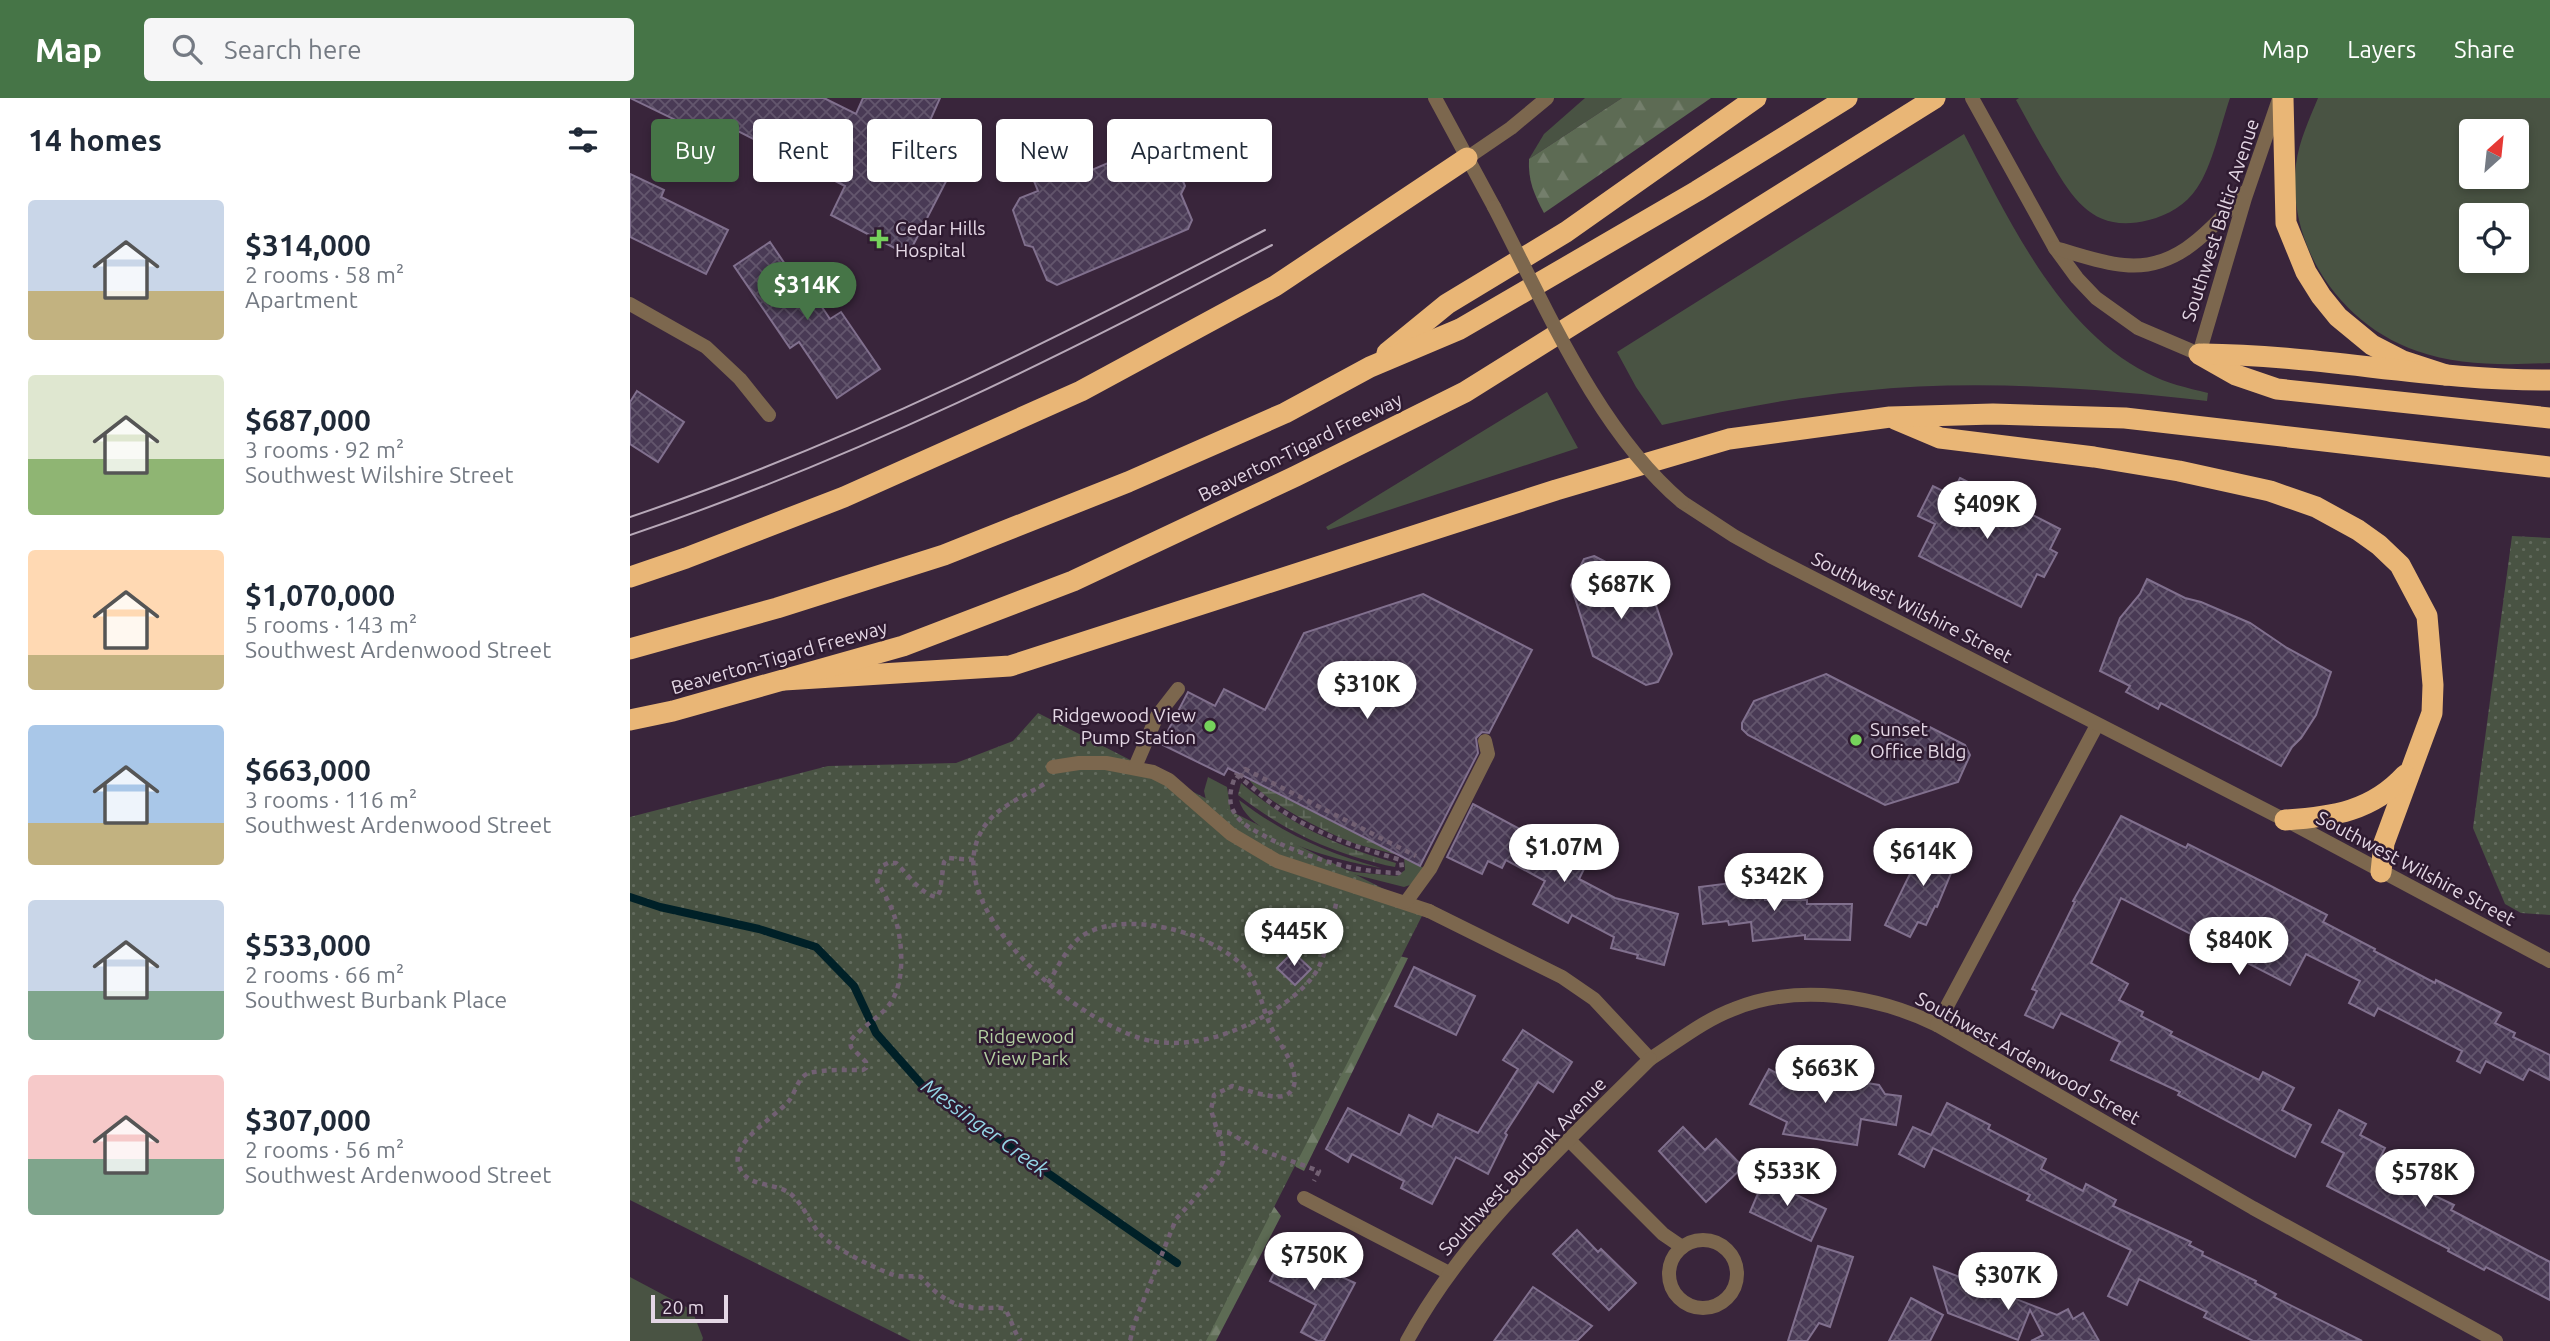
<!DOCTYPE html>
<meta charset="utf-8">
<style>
body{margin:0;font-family:Ubuntu,sans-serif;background:#f6f6f7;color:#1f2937;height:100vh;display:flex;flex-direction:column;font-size:26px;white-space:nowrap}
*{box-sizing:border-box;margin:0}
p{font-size:23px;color:#747a83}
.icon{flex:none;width:38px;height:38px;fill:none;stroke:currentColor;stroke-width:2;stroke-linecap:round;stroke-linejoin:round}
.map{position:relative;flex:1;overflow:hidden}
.sheet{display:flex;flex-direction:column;background:#fff;width:630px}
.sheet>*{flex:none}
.banner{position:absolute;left:21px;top:21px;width:665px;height:63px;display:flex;gap:14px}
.needle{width:46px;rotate:27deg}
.fabs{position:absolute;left:1829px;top:21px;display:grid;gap:14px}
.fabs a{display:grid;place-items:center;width:70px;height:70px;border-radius:7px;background:#fff;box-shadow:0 4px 10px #0003;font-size:35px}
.scale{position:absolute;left:21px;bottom:18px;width:77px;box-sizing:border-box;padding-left:7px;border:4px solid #e4d7e5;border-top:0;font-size:19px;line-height:24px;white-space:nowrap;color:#e4d7e5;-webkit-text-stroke:5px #2f1b31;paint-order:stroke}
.price{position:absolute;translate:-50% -60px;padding:0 16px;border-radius:24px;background:#fff;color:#222;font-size:23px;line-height:46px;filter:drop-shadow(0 2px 4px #0008)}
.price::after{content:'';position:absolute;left:50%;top:42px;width:21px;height:16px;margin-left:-10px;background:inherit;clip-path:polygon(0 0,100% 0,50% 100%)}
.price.active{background:#467547;color:#fff}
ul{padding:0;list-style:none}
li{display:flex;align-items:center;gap:21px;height:175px;padding:0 28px}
li span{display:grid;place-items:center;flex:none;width:196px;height:140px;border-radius:7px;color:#555}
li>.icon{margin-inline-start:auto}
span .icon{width:84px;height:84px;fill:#fffc;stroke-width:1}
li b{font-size:30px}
h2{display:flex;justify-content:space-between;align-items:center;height:84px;padding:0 28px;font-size:30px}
.pill{padding:0 24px;border-radius:7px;background:#fff;box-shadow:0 4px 10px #0003;font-size:24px;line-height:63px}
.pill.active{background:#467547;color:#fff}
header{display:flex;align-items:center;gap:42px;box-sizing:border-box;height:98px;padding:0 35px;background:#467547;color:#fff}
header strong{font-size:33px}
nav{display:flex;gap:38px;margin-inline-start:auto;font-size:24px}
.search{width:490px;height:63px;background:#f6f6f7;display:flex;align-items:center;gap:18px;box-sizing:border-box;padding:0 24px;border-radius:7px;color:#747a83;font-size:26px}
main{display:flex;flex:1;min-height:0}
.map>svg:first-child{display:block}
.green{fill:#495343;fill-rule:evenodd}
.forest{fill:url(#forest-firs)}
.wetland{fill:url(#wetland-marsh)}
.park{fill:url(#park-dots)}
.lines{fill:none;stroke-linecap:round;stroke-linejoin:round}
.stream{stroke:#002027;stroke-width:8}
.building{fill:url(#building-cross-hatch);stroke:#81708e;stroke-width:2}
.path{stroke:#726073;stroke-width:4.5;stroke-dasharray:5 5;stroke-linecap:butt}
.service{stroke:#7c674e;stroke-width:14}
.minor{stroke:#7c674e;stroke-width:14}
.tertiary{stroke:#7c674e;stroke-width:14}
.motorway{stroke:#e9b676;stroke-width:21}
.tram{stroke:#b7a8b8;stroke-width:2}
.tertiary-bridge{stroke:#7c674e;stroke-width:14}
.poi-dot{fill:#75d25b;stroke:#2f1b31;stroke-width:2.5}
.labels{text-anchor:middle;stroke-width:5;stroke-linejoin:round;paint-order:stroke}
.street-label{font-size:19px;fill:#e4d7e5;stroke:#2f1b31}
.poi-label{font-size:19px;fill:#e4d7e5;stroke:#2f1b31;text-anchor:start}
.park-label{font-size:19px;fill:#b3cfa1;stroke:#2f1b31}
.water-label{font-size:21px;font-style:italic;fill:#93d5e5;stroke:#2f1b31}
</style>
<header>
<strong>Map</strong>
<div class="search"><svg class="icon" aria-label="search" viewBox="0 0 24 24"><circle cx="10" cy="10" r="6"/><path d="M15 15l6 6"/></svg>Search here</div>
<nav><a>Map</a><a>Layers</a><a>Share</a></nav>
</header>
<main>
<section class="sheet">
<h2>14 homes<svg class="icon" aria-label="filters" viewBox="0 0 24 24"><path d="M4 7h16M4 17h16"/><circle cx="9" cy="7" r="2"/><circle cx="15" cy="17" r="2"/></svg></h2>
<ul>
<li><span style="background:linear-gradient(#c9d6e8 65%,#c2b280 0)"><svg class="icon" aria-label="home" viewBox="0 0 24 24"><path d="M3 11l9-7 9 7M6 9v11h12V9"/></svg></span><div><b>$314,000</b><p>2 rooms · 58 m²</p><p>Apartment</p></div></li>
<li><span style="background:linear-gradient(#dfe7d0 60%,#8fb573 0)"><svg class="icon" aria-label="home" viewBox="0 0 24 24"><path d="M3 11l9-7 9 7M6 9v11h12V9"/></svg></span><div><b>$687,000</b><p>3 rooms · 92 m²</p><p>Southwest Wilshire Street</p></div></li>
<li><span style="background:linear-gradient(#ffd9b3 75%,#c2b280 0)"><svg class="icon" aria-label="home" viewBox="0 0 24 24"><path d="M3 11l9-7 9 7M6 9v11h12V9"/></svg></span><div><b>$1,070,000</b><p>5 rooms · 143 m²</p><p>Southwest Ardenwood Street</p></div></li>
<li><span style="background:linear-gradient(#a9c7e8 70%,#c2b280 0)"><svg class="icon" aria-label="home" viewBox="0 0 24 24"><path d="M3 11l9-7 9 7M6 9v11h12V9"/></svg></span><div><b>$663,000</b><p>3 rooms · 116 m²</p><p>Southwest Ardenwood Street</p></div></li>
<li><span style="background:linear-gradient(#c9d6e8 65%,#7fa58c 0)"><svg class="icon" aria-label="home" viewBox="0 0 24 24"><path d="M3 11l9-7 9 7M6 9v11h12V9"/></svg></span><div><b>$533,000</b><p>2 rooms · 66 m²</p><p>Southwest Burbank Place</p></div></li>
<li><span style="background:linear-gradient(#f6c9c9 60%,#7fa58c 0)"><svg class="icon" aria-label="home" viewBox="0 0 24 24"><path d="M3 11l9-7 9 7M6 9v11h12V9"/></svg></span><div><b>$307,000</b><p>2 rooms · 56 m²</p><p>Southwest Ardenwood Street</p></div></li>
</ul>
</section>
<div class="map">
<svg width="1920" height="1243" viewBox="0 0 1920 1243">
<defs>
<pattern id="forest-firs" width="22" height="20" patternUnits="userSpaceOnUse" patternTransform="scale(1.75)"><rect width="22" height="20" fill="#5d6b54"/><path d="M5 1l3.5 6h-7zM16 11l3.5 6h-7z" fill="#747f6c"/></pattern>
<pattern id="wetland-marsh" width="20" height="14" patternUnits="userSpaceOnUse" patternTransform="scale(1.75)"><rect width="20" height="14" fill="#495343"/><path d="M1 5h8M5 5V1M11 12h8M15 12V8" fill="none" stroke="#636b5e"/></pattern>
<pattern id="park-dots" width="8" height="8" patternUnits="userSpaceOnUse" patternTransform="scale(1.75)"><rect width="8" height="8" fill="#495343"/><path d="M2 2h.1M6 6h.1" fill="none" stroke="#636b5e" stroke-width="1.8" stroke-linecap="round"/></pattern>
<pattern id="building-cross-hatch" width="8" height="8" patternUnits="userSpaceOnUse" patternTransform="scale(1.75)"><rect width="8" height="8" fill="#493a55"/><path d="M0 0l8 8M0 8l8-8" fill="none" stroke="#63566d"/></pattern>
</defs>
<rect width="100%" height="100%" fill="#39253b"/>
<g class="green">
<path d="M955,0H992L899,61L914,36Z"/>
<path d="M1389,0H1600C1591,26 1582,69 1567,90C1556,107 1538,117 1519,122C1468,135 1446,107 1423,67C1410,46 1398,24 1386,2Z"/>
<path d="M1688,0H1920V265C1876,267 1829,268 1787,253C1711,227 1656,148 1666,66C1669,43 1679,22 1688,0ZM1841,33H1886V79H1841ZM1841,117H1886V163H1841Z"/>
<path d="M1334,36C1378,120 1428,230 1517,275C1536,285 1557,290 1578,295L1577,303C1463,290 1346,281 1232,293C1164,299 1099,312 1032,327L1006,289L987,254Z"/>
<path d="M917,294L948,350L698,432L696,429Z"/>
<path d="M578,679L597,689L601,715L576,702L574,693Z"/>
<path d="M609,702C654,736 696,755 751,770C714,764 619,741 609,702Z"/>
<path d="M774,760L796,771L780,787L774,789L703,771L684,764L724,774L767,778L775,772Z"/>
<path d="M0,1179L62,1212L73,1240L72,1243H0Z"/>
</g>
<g class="forest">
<path d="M992,0H1081L914,115C904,96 898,83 899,61Z"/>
<path d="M769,858L778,860L674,1073L666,1069L658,1056Z"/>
<path d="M640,1103L651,1118L586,1243H540Z"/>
</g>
<g class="wetland">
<path d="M619,681L768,757C754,753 739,750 726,746C700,737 631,702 619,681Z"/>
<path d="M611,685C661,727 704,747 766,765L765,769C703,756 658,735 608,697Z"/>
</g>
<g class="park">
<path d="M1882,438L1920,440V817L1891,815L1875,806L1843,730Z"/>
<path d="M408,615L795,812L576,1243H281L0,1102V719L198,668L326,665L383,643Z"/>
</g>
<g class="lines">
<path class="stream" d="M0,799L30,809L129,831L186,849L224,888L246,935L293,988L547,1165"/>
</g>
<g class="building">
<path d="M0,0H194L226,16L233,0H310L290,45L326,64L278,157L201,117L215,88L106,32L97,47Z"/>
<path d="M529,43L538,48L555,88L551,96L562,122L558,131L427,187L417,182L403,149L395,147L383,112L390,100L408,93L404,83L443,66L448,78Z"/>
<path d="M0,76L34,92L31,99L98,132L76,176L0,139Z"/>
<path d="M140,144L174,194L179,190L200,221L211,214L250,271L207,300L169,244L160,250L104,168Z"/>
<path d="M7,293L54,324L28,364L0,346V304Z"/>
<path d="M1330,380L1430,431L1420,451L1427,455L1414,479L1407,476L1391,509L1289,458L1305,426L1288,418L1303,388L1321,397Z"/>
<path d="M964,458L1019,486L1042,556L1028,584L1016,587L963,558L941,487L954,461Z"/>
<path d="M1517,481L1555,500L1571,504L1620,525L1657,550L1701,574L1686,617L1671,640L1662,649L1651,668L1531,605L1528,611L1496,594L1500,588L1470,573L1490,520L1510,496Z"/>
<path d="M793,496L902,552L859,635L852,634L846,640L848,655L790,768L598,670L594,677L531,646L558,594L585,608L594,591L635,612L674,535Z"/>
<path d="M1196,576L1335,647L1340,657L1328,684L1255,707L1118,637L1112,631V625L1124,603Z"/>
<path d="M843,706L903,738L905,733L959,761L949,781L985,800L1048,816L1034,867L1007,860L1008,857L981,850L984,839L942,817L938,825L903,806L915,783L876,762L872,770L858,763L852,776L817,759Z"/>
<path d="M1491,718L1556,750L1558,746L1633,784L1697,817L1693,824L1745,851L1744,853L1805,885L1806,882L1871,915L1865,925L1885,935L1883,939L1920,957V982L1899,971L1893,982L1856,963L1850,975L1827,963L1832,953L1748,910L1744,918L1719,905L1730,883L1676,856L1660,887L1491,800L1461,865L1498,886L1489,902L1513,914L1511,918L1542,934L1540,937L1629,982L1633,974L1664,990L1652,1012L1681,1027L1665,1059L1548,997L1550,994L1481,962L1490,944L1431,915L1423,930L1395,917L1407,893L1402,891L1445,804L1443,803Z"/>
<path d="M1297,741L1329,756L1307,809L1305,808L1296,827L1288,824L1280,839L1255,827Z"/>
<path d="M1133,781L1135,802H1177V806H1222L1220,842L1175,841V837L1123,843L1121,824L1099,827L1098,823L1073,826L1069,789Z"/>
<path d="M663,854L681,871L665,887L647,870Z"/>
<path d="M784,869L845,898L826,937L765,908Z"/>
<path d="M893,932L942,964L923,994L908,984L875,1035L877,1037L858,1076L826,1059L802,1106L771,1090L774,1083L722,1056L718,1064L696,1051L718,1010L770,1037L779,1017L802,1029L808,1016L848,1035L888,971L873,962Z"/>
<path d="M1176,966L1201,979L1249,987L1255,996L1271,998L1266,1027L1231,1021L1227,1047L1153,1036L1157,1024L1120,1006L1139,971L1166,986Z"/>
<path d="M1317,1005L1360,1027L1358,1031L1416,1061L1411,1071L1453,1093L1456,1086L1486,1102L1483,1108L1561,1144L1559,1147L1573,1154L1572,1157L1626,1183L1625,1185L1646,1196L1644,1199L1732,1243H1623L1574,1219L1577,1214L1509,1181L1497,1207L1478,1198L1501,1152L1397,1102L1400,1097L1303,1050L1294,1069L1269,1056L1283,1029L1301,1037Z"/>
<path d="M1709,1012L1736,1026L1730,1037L1755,1050L1748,1064L1782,1081L1780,1086L1824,1107L1821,1112L1920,1164V1202L1856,1169L1854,1172L1818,1153L1819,1151L1697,1088L1714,1055L1692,1044Z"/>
<path d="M1053,1029L1075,1052L1086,1041L1113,1069L1076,1104L1029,1053Z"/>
<path d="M1138,1072L1160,1083L1156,1092L1196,1111L1181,1143L1120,1114Z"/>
<path d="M947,1132L968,1154L971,1151L1006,1185L979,1212L923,1156Z"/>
<path d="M1188,1148L1223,1159L1200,1229L1189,1225L1177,1243H1158Z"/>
<path d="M655,1153L725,1185L694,1243H688L671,1234L686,1207L640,1183Z"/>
<path d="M1304,1169L1427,1217L1438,1211L1443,1221L1453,1215L1469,1243H1401L1413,1237L1400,1212L1388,1242L1318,1215Z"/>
<path d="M903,1189L962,1228L947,1243H864Z"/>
<path d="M1281,1200L1313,1217L1300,1243H1259Z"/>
</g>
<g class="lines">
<g class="path">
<path d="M606,677C620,686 631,698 645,708C683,735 726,749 771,762L772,771L769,775C722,774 679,760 638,740C626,733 611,727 604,714C597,703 601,688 606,677Z"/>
<path d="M610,680L615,671L786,758"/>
<path d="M414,686C389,702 358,711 347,743C319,821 459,935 527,944C565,948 596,938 629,921C649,910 673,894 686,874C698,854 701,825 707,802"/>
<path d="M344,762L318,760L314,764L310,793L307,799C291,797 278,776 266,765H258L252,768L247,783C253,794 260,805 264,817C273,842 276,885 259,907C248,921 231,929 220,943L221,949L236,964V970L233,972C217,972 195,971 179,975C167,979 166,995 158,1004C145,1019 99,1045 109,1068C117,1091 146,1083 162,1097C174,1108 180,1125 190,1136C203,1150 246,1171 264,1177C273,1180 282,1177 291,1179C306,1197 323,1209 348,1210C358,1211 365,1208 375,1211C382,1222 383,1233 391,1243"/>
<path d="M418,885C429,868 438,845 457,835C500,813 579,834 612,867C629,884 631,907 641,929C648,944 661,959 664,976C666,983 664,992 658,996C648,1004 614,991 602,988L584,997L581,1012L593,1052V1063L588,1075L546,1121L504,1226L500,1243"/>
<path d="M587,1034L599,1035L628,1051L689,1073L684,1083"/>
</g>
<g class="service">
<path d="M0,206L76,249L110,281L139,317"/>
<path d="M423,669L449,665H476L523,674L539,682L601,736L647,763L799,813"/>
<path d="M505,669L527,618L548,591"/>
<path d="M776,804L800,771L858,656L855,643"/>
</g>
<g class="minor">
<path d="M1656,722L1920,863"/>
<path d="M799,813L932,879L964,901L1020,961C1047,944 1074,922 1104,911C1168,885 1246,897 1307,927L1623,1110L1866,1243"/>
<path d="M1307,927L1467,627"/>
<path d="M939,1042L1033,1136L1052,1149"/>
<path d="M674,1100L819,1175"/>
<circle cx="1073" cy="1176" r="34"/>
<path d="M777,1243C836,1134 933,1048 1020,961"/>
</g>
<g class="tertiary">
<path d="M805,0L864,109"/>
<path d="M1342,0L1425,150L1447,180L1466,200L1508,230L1569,256L1615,100L1649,1"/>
<path d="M837,60L881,30L917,0"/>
<path d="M1425,150C1447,156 1471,165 1494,167C1549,173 1582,129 1615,94"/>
<path d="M1052,404L1104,438L1140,458L1655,722"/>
</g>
<g class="motorway">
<path d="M1653,0L1656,125L1676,174L1691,198L1708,219L1742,247L1773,263L1816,277"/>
<path d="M757,255L817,206L936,134L1126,0"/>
<path d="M1569,256L1606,277L1647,291L1920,320"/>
<path d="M1573,256C1689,257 1804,283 1920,282"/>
<path d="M1265,321L1310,340L1464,359L1549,373L1640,393L1686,409L1728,432L1749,447L1770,467L1797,518L1803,587L1802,615L1754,745L1751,774"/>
<path d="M0,479L56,460L214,399L451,293L645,188L837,60"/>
<path d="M0,551L147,510L314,457L498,384L655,315L740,269L830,231L1067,93L1217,0"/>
<path d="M154,582L380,568L926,392L1099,341L1260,319L1363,316L1495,320L1920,369"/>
<path d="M0,622L43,613L273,548L443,483L666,378L835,294L1305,0"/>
<path d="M1655,722C1703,719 1742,713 1775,677"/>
</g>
<g class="tram">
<path d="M0,419C220,345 429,239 635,132"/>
<path d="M0,437C223,362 434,257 642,147"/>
</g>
<path class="tertiary-bridge" d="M864,109C915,207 967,332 1052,404"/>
</g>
<g class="poi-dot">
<path d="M245.5 130.5h7v7h7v7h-7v7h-7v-7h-7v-7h7z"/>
<circle cx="580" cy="628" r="7"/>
<circle cx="1226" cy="642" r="7"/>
</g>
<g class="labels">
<g class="street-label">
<text transform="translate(1590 122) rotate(-72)" y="7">Southwest Baltic Avenue</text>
<text transform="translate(670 349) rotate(-26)" y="7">Beaverton-Tigard Freeway</text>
<text transform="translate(1282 509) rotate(27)" y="7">Southwest Wilshire Street</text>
<text transform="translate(149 559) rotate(-16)" y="7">Beaverton-Tigard Freeway</text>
<text transform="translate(1786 770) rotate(28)" y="7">Southwest Wilshire Street</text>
<text transform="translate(1398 960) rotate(29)" y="7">Southwest Ardenwood Street</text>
<text transform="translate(892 1068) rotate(-47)" y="7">Southwest Burbank Avenue</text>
</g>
<g class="poi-label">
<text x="265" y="137">Cedar Hills<tspan x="265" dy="22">Hospital</tspan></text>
<text x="566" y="624" text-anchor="end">Ridgewood View<tspan x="566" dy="22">Pump Station</tspan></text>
<text x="1240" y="638">Sunset<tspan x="1240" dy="22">Office Bldg</tspan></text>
</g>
<g class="park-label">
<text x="396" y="945">Ridgewood<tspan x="396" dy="22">View Park</tspan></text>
</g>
<g class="water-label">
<text transform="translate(355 1030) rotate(36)" y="7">Messinger Creek</text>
</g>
</g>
</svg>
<div class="fabs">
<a><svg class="needle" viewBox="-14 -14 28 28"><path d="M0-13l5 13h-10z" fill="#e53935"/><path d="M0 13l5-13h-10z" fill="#747a83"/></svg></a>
<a><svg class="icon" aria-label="locate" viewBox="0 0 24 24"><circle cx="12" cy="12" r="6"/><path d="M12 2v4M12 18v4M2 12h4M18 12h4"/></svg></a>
</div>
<div class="scale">20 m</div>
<b class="price active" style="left:177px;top:224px">$314K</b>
<b class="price" style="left:1357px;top:443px">$409K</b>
<b class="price" style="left:991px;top:523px">$687K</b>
<b class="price" style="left:737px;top:623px">$310K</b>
<b class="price" style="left:934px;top:786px">$1.07M</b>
<b class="price" style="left:1293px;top:790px">$614K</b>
<b class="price" style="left:1144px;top:815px">$342K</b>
<b class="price" style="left:664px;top:870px">$445K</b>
<b class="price" style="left:1609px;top:879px">$840K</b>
<b class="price" style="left:1195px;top:1007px">$663K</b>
<b class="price" style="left:1157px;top:1110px">$533K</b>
<b class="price" style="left:1795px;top:1111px">$578K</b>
<b class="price" style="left:684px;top:1194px">$750K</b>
<b class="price" style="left:1378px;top:1214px">$307K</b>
<div class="banner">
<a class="pill active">Buy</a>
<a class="pill">Rent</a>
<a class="pill">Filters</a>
<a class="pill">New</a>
<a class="pill">Apartment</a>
</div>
</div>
</main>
